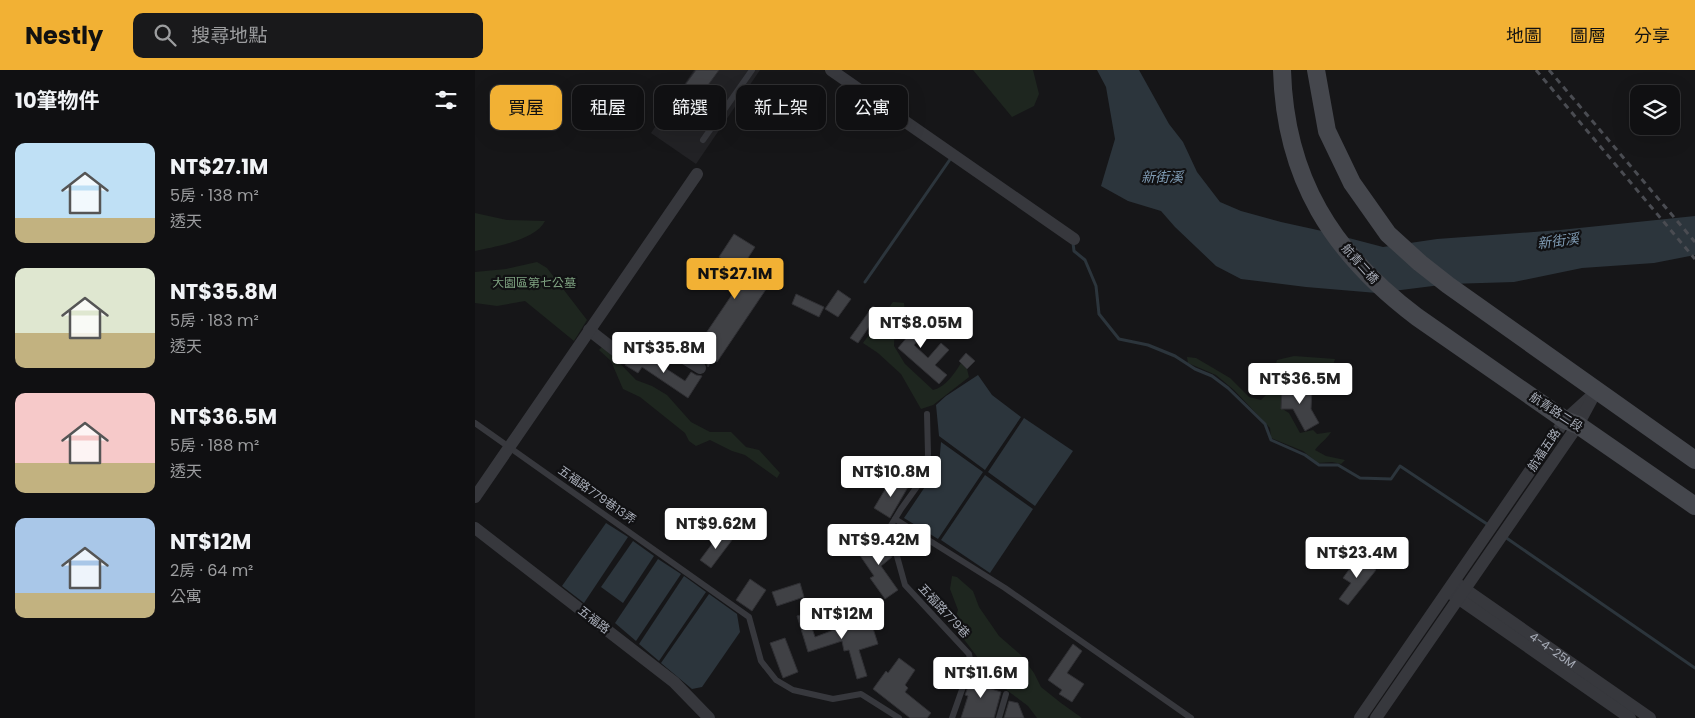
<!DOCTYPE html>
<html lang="zh-TW">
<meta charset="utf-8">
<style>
body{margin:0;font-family:Poppins,"Noto Sans TC",sans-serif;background:#19191b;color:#f1f3f6;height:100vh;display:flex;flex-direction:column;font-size:19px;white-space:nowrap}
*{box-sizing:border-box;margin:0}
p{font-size:16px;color:#9c9d9f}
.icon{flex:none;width:28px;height:28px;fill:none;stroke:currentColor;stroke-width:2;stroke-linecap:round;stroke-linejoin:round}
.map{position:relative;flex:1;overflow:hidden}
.drawer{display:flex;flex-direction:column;background:#101012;width:475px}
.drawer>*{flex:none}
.banner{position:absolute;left:15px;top:15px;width:475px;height:45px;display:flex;gap:10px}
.fabs{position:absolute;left:1155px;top:15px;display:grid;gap:10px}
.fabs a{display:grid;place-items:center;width:50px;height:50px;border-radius:10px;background:#101012;box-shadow:0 5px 20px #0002,0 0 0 1px #303032;font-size:25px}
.price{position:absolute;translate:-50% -42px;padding:0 11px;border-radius:5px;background:#fff;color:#222;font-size:16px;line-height:32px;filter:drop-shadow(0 1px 2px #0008)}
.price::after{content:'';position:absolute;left:50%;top:30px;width:15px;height:11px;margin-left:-8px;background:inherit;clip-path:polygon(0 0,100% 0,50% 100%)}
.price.current{background:#f2b134;color:#111}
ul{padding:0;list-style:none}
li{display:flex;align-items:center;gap:15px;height:125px;padding:0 15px}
li span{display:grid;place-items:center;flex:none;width:140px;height:100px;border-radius:10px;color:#555}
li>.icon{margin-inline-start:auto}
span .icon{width:60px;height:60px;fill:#fffc;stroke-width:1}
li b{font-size:21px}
h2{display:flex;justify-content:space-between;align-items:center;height:60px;padding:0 15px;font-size:21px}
.chip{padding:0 18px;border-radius:10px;background:#101012;box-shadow:0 5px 20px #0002,0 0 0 1px #303032;font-size:18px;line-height:45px}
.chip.current{background:#f2b134;color:#111}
header{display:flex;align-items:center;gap:30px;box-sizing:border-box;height:70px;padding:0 25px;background:#f2b134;color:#111}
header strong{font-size:24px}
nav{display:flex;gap:28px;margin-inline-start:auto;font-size:18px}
.search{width:350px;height:45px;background:#19191b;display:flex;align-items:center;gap:12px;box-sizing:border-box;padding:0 18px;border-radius:10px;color:#9c9d9f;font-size:19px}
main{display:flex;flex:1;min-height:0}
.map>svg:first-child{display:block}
.built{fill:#222225}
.green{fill:#1e261f}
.water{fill:#2c353c}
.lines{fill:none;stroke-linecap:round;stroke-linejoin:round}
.stream{stroke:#2c353c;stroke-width:3}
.building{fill:#404145;stroke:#303034}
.lane{stroke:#37383d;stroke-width:6}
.street{stroke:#37383d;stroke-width:12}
.secondary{stroke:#45474d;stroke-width:18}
.rail{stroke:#4a4c52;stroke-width:3;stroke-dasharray:6 5;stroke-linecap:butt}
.labels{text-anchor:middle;stroke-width:4.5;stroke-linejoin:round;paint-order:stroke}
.street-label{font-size:12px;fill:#a8adb8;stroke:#111113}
.park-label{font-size:12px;fill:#7fa381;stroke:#111113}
.water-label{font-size:14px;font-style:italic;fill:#7f9bb3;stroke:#111113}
</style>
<header>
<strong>Nestly</strong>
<div class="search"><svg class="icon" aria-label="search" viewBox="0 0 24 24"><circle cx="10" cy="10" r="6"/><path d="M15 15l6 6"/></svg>搜尋地點</div>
<nav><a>地圖</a><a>圖層</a><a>分享</a></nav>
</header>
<main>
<section class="drawer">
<h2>10筆物件<svg class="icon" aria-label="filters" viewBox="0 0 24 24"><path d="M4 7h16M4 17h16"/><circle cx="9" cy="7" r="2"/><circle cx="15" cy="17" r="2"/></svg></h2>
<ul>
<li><span style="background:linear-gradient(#bfe0f5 75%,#c2b280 0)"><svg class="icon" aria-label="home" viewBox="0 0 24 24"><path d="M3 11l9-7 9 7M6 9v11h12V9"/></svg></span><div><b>NT$27.1M</b><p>5房 · 138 m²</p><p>透天</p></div></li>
<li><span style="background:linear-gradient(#dfe7d0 65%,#c2b280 0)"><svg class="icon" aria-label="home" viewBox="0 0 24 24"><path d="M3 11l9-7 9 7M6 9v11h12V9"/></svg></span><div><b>NT$35.8M</b><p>5房 · 183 m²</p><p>透天</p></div></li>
<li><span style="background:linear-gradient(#f6c9c9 70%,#c2b280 0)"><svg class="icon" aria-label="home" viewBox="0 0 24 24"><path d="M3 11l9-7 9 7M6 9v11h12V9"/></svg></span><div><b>NT$36.5M</b><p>5房 · 188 m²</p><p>透天</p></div></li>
<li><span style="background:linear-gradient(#a9c7e8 75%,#c2b280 0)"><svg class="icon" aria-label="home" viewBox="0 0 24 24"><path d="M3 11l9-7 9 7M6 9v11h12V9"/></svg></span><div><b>NT$12M</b><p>2房 · 64 m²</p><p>公寓</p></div></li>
</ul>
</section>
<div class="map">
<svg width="1220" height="648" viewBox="0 0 1220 648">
<rect width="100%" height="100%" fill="#161618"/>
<path class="built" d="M219,0H285L221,94L176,63Z"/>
<g class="green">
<path d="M498,0H558L564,24L559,36L537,47Z"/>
<path d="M0,143L32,150L70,151C61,170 19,177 0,181Z"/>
<path d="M62,192L72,198L112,250L99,271L50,231L22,236L0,233V202L31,199Z"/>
<path d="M418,232L429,233L430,242L420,252L419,276L430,294L458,320C471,317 479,304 486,293L492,299L494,307L458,335L446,339L426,304L403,283L388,273Z"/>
<path d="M128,276L161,310L177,316L192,325L216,352L235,362H256L271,377L284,380L305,403L302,408L270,385L257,381L235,370L221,376L214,371L210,363L165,327L148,319L136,291L124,280Z"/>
<path d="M819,286L860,289L857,298H821L807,317L806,338L814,343L825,363L838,360L842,364L856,362C852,369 845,373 840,380L851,386L870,390L866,394L857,392L843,393L828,381L796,368L795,358L759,320L741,305L713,293L712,287L721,288L733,295L755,308L774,327L786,330L791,325L802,290Z"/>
<path d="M477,506L482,507L498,521L504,537L524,566L546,585L559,603L566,617L586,633L607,648H562L553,636L533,621L510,597L478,555L483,540L475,519Z"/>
</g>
<g class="water">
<path d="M622,0H664L694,54L708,72L722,102L745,132L766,141L806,152L847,161L908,177L962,169L1085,160L1220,146V185L1179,193L1107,198L1039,212L974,214L902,223L831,217L766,209L741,196L700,157L686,141L653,131L626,116L640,69L631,17Z"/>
<path d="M503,305L517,325L546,347L510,400L464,366L461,335L471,326Z"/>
<path d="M549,348L598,381L560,436L513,402Z"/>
<path d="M466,372L508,402L463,469L429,448L464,396Z"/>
<path d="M510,405L558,439L515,503L466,470Z"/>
<path d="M131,453L153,467L109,533L87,516Z"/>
<path d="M158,471L179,486L148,533L126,517Z"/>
<path d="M183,489L206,504L161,571L140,553Z"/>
<path d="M209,506L231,522L184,591L164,574Z"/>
<path d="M234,524L262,544L265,562L227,617L217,619L186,593Z"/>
</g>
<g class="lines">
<g class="stream">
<path d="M598,173L599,181L610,190L621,216L624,244L644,269L673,275L700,286L720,299L737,306L753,318L790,354L796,370L830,385L844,395H863L885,408L916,409L925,396L1015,456"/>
<path d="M390,212L476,88"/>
<path d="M1030,467L1220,598"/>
</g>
</g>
<g class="building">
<path d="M221,0H244L228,22L234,26L229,34L223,30L209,49L194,37Z"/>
<path d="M259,164L280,177L273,188L300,206L242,292L238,289L233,297L232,294L225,288L228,283L221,278L271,204L244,187Z"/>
<path d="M363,220L376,229L363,247L350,239Z"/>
<path d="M321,224L349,237L344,247L317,234Z"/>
<path d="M398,236L405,241L383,273L375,268Z"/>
<path d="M434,243L452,259L439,275L453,288L466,273L474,280L460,295L472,305L464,314L423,278L434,265L423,254Z"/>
<path d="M164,281L210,311L216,302L221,305L227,306L213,328L167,297L163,303L150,295L153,289Z"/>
<path d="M491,283L500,291L492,299L484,291Z"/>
<path d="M807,317L837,319L836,339L844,353L830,361L818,339H806Z"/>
<path d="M417,408L433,417L415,448L399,438Z"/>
<path d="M246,462L257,470L236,498L225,490Z"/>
<path d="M407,467L414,477L417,487L406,496L423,520L410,529L395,508L399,506L384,484Z"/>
<path d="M883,487L901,500L873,535L864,529L876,513L868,508Z"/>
<path d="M275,509L291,520L277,541L261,530Z"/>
<path d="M325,513L329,527L302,536L297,522Z"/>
<path d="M332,543L340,567L377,553L378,557L396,552L403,574L384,580L392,606L382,609L374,580L369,581L367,571L333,582L322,546Z"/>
<path d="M310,568L323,602L308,608L295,573Z"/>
<path d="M598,574L607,581L592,603L609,614L597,632L584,624L587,620L573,610Z"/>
<path d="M475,587L490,597L482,619L464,607Z"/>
<path d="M424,588L440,600L430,615L433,618L430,622L456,643L452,648H435L398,619L411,601L413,603Z"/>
<path d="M499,601L514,605L510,617L526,622L519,648H486L493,626L490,625Z"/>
<path d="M534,631L543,633L549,648H529Z"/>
</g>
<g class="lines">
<g class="lane">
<path d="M228,70L277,0"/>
<path d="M452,344L453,384L451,404L426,439L415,457L414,465L420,479L430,515L494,584L496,594L477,648"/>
<path d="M0,353L274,547L286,591L301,610L318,620L358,629L386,624L424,648"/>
<path d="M420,449L530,518L716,648"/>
<path d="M524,648L531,624"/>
</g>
<g class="street">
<path d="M356,0L599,169"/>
<path d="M114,260L146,285L167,268L181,271L225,298"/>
<path d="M0,427L222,104"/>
<path d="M0,458L199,612L234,648"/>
<path id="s1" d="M984,515L1175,648"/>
<path d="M977,524L1155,648"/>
<path d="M885,648L1090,350L1122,321"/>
<path d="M901,648L1103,355L1117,329"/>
</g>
<g class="secondary">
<path d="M807,0C810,108 857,183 942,247L1090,350L1103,355L1220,436"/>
<path d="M841,0L852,61L877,113L913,164L945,193L973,215L1220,390"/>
</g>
<g class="rail">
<path d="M1061,0L1220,189"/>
<path d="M1074,0L1220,172"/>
</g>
</g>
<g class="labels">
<g class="street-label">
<text transform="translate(885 194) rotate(48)" y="4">航青二橋</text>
<text transform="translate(1081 342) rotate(33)" y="4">航青路二段</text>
<text transform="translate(1069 380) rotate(-56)" y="4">航福五路</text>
<text transform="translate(122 425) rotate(35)" y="4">五福路779巷13弄</text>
<text transform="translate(469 541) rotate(47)" y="4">五福路779巷</text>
<text transform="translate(119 550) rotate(38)" y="4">五福路</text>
<text dy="4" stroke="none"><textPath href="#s1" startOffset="114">4-4-25M</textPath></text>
</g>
<g class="park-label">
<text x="59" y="217">大園區第七公墓</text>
</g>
<g class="water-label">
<text x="687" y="112">新街溪</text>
<text transform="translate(1083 171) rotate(-7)" y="5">新街溪</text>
</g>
</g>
</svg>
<div class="fabs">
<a><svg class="icon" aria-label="layers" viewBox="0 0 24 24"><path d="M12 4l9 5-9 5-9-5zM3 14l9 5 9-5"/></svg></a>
</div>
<b class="price current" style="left:260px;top:230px">NT$27.1M</b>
<b class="price" style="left:446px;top:279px">NT$8.05M</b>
<b class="price" style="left:189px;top:304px">NT$35.8M</b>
<b class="price" style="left:825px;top:335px">NT$36.5M</b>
<b class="price" style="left:416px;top:428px">NT$10.8M</b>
<b class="price" style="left:241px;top:480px">NT$9.62M</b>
<b class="price" style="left:404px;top:496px">NT$9.42M</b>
<b class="price" style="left:882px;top:509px">NT$23.4M</b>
<b class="price" style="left:367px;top:570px">NT$12M</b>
<b class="price" style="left:506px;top:629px">NT$11.6M</b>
<div class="banner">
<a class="chip current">買屋</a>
<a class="chip">租屋</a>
<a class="chip">篩選</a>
<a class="chip">新上架</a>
<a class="chip">公寓</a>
</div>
</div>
</main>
